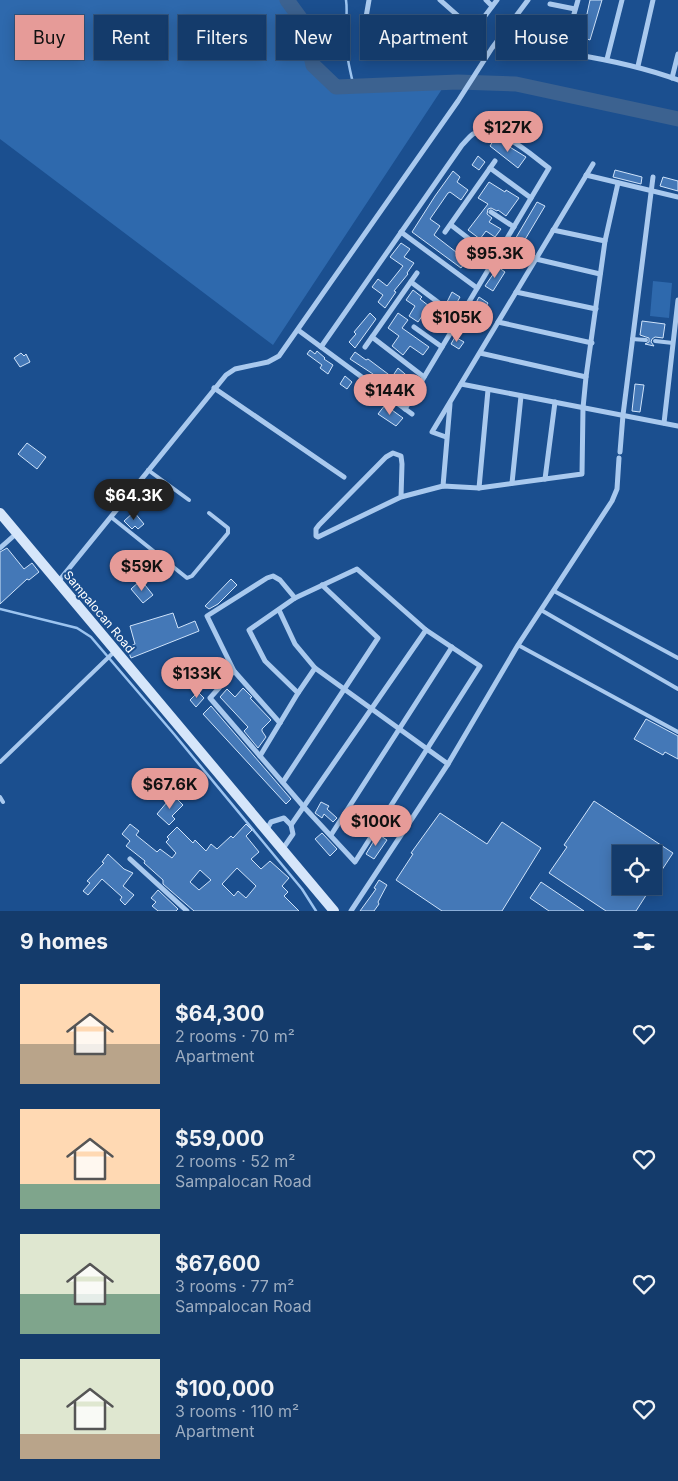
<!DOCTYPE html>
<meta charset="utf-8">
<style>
body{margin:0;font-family:Inter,sans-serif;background:#1d4271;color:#f1f3f6;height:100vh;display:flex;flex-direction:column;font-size:19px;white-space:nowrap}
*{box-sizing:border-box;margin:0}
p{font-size:16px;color:#9dadc1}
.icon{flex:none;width:28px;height:28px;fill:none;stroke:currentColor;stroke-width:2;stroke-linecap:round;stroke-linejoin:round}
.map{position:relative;height:911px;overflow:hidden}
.sheet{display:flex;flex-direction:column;background:#143b6b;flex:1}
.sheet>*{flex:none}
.guide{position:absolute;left:15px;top:15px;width:649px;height:45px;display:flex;gap:10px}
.tools{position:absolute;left:612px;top:845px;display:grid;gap:10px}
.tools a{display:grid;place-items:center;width:50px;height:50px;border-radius:0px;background:#143b6b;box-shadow:0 2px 12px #0003,0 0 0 1px #33557e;font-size:25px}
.price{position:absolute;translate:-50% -42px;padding:0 11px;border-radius:18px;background:#e69b98;color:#111;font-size:16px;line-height:32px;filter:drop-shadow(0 1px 2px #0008)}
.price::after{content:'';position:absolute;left:50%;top:30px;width:15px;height:11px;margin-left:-8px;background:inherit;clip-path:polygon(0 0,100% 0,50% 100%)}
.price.on{background:#222;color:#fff}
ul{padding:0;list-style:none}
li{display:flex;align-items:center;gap:15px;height:125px;padding:0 20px}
li span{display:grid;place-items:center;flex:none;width:140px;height:100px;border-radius:0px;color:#555}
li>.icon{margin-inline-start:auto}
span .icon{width:60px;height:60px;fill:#fffc;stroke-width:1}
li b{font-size:21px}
h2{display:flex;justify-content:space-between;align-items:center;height:60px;padding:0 20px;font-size:21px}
.tag{padding:0 18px;border-radius:0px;background:#143b6b;box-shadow:0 2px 12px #0003,0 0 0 1px #33557e;font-size:18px;line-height:45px}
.tag.on{background:#e69b98;color:#111}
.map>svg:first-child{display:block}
.green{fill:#2e69ad}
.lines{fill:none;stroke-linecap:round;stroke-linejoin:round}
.stream{stroke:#9cc4f0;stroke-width:2.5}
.river{stroke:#3c6290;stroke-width:15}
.building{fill:#4478b7;stroke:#cfe3fa;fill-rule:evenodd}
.service{stroke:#a9c9ee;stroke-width:4}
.minor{stroke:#a9c9ee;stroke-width:5}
.secondary{stroke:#d6e6fa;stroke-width:10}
.labels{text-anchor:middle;stroke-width:4;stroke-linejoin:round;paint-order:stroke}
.street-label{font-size:12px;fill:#fff;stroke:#1b4f8f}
</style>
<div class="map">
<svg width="678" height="911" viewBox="0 0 678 911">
<rect width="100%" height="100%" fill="#1b4f8f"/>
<g class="green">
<path d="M0,0H287L303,22L313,65L336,87L446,83L273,345L0,139Z"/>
<path d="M653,281L672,283L669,318L650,316Z"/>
</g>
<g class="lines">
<g class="stream">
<path d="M346,0C348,13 345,26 346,40C346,56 350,71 354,87"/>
<path d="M0,609L77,628L91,637L174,734L302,889L316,911"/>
</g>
<path class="river" d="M287,0L303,22L313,65L336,87L458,82L516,84L678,119"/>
</g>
<g class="building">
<path d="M590,0H602L590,40L582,37Z"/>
<path d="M554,19L567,23L562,39L549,35Z"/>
<path d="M495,138L526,157L518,168L490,146Z"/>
<path d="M478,156L485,162L479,170L472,165Z"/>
<path d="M615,170L642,177L641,184L613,177Z"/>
<path d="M453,171L460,177L457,182L468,190L461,200L450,192L448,193L430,219L440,226L434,235L456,252L463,243L476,251L470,260L468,259L461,268L412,232L435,196Z"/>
<path d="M663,177L678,181V191L660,186Z"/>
<path d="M489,182L505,192L506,190L519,198L506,216L498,210L497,211L491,208L488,209L487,214L492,218L489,222L501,229L495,237L486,231L480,239L468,230L488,204L478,198Z"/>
<path d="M537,202L545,206L511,263L504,258Z"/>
<path d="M401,243L410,249L404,257L414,263L407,273L408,274L394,291L396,292L385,308L378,302L383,295L372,287L378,279L387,286L403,266L390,257Z"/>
<path d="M498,267L505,272L493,291L485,286Z"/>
<path d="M413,290L422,297L420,299L429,306L418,322L409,316L415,306L406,300Z"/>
<path d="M452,292L460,297L455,306L447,302Z"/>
<path d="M479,297L488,303L472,330L464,325Z"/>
<path d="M370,313L376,319L355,348L349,342L356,334L354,332Z"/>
<path d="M398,313L408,320L402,328L429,347L423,355L410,346L403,355L392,346L399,336L388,328Z"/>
<path d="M642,321L665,324L663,338L655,337L652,339L651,342L654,346L645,344L649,342V338L640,335Z"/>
<path d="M455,337L464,342L459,349L451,344Z"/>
<path d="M310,350L315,354L317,351L325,358L324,359L333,365L328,374L320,368L322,365L307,354Z"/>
<path d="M355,352L366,360L368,359L392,377L398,368L411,379L405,387L395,380L389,388L373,374L350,359Z"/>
<path d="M21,353L24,356L26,354L30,362L20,367L14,358Z"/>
<path d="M345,376L352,382L347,389L340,384Z"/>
<path d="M635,384L644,385L640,412L632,411Z"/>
<path d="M364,390L372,396L366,404L358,399Z"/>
<path d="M385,405L403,418L396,426L378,414Z"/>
<path d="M27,443L46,457L37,469L18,454Z"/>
<path d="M134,512L144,524L138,529L135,526L132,529L124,521Z"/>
<path d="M7,548L24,569L32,563L39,572L29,580L27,579L0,604V552Z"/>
<path d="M231,579L237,585L218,604L209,609L205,606Z"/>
<path d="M141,580L153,595L143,603L131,589Z"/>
<path d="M173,613L178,628L195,621L199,631L131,658L127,648L135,644L130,626Z"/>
<path d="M243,688L252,697L250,698L271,720L262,729V731L266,737L258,748L244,731L248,727L220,697L227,689L235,697Z"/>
<path d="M198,692L204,698L196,707L190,700Z"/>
<path d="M211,706L291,799L286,804L203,714Z"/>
<path d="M646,719L678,736V759L665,752L663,755L634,739Z"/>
<path d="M173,795L183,805L172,816L175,819L169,825L157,814Z"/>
<path d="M594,801L673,853L654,882V854H634L621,845V886H652L636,911H606L549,873L567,847L564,845Z"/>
<path d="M321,802L329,806L327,809L337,818L333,822L324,814L322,818L315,813Z"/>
<path d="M440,813L487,844L502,822L541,848L502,911H442L396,880L413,854L411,853Z"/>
<path d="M130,824L139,831L136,835L157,852L160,849L172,858L176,853L166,842L169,839L167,837L177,827L193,843L195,840L206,851L211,844L217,849L231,836L233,838L246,824L252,830L246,836L259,852L251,859L261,869L270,861L289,878L282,886L288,892L284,896L299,911H194L163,884V880L144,863L145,861L126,846L130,841L122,834ZM237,868L256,886L246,898L238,891L234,896L222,884ZM200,870L211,880L199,890L190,882Z"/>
<path d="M322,833L337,849L330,856L315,839Z"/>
<path d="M378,834L387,840L374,859L366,854Z"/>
<path d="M108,854L124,869L133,873L123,886L134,895L125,905L120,900L122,897L102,879L88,895L83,891L90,883L87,881L104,863L102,862Z"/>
<path d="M379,880L387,885L378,902L379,904L374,911H360L376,889L374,888Z"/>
<path d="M541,882L584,911H549L530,898Z"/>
<path d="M158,890L178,909L176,911H158L152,906L156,902L151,898Z"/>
</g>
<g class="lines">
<g class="service">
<path d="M632,339L646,340"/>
<path d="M655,341L673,343"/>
<path d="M148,470L189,500"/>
<path d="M111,517L187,578L192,576L228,533V528L209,513"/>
<path d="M554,591L678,658"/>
<path d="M541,610L678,689"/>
<path d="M518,645L678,732"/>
<path d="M0,762L115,651"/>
<path d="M0,797L3,802"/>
</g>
<g class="minor">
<path d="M369,0L365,23H382L418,19L444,40L469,37L497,0"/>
<path d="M440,0L474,30"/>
<path d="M486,0L492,6"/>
<path d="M550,4L575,9"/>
<path d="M509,25L533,33L538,37L559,46"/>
<path d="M501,36L529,44L539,43L557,51"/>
<path d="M566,42L578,0"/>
<path d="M572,54L573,48L569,43H563L559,46L558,54C563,59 568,59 572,54C609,60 643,67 678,80"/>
<path d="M607,59L622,0"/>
<path d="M638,66L653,0"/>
<path d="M672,78L678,54"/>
<path d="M490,168L531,198"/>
<path d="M586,175L678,197"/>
<path d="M491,212L514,227"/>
<path d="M451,225L495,259"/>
<path d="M553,230L605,241"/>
<path d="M401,232L477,288"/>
<path d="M445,232L495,161"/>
<path d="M536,259L600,274"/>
<path d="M411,282L459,318"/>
<path d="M516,292L596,309"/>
<path d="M498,322L592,343"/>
<path d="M414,327L442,347"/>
<path d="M298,330L412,414"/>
<path d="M372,337L424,377"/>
<path d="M321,347L462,145C465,142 469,137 473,134C497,122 531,155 549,168L405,409"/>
<path d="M365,347L417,273"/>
<path d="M480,353L586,377"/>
<path d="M461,384L678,426"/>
<path d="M214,388L344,477"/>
<path d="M664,423L678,300"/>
<path d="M446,437L432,432L593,164"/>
<path d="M620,452L623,415L653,177"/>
<path d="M545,479L555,402"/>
<path d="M512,483L521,396"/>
<path d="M443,486L450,404"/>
<path d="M479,488L488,390"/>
<path d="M401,497L402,464L401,456L393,453L386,457L319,525L316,529V536L318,537L401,497L443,486L479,488L582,474L583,408L586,377L605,241L618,183"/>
<path d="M0,548L17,533"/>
<path d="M58,582L226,375L235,369L268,362L279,356L458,101L492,48L528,0"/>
<path d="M279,610L295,644L315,668L448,764"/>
<path d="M234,671L210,698L303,806L355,862L480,666L426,630L357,569L295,598L249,630L265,661L298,693"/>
<path d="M280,723L234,671L207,616L267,578L273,576L280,580L295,598"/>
<path d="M260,756L298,693L315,668"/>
<path d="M283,782L378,638L322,585"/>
<path d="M291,825L426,630"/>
<path d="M266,831L271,822L284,818L291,825L293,834L282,850"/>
<path d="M331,835L452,647"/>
<path d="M130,859L187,911"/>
<path d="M351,911L448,764L518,645L612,501L617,489L619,458"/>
</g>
<path class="secondary" d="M0,513L334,911"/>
</g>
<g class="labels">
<g class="street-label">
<text transform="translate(99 612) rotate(50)" y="4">Sampalocan Road</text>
</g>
</g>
</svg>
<div class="tools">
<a><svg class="icon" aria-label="locate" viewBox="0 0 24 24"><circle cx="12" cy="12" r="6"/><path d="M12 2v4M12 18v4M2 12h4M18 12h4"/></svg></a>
</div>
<b class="price" style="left:508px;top:153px">$127K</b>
<b class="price" style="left:495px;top:279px">$95.3K</b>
<b class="price" style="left:457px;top:343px">$105K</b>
<b class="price" style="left:390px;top:416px">$144K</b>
<b class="price on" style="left:134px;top:521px">$64.3K</b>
<b class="price" style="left:142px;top:592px">$59K</b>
<b class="price" style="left:197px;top:699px">$133K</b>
<b class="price" style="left:170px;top:810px">$67.6K</b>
<b class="price" style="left:376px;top:847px">$100K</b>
<div class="guide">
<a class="tag on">Buy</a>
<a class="tag">Rent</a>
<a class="tag">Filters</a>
<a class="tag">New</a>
<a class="tag">Apartment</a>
<a class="tag">House</a>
</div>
</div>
<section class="sheet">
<h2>9 homes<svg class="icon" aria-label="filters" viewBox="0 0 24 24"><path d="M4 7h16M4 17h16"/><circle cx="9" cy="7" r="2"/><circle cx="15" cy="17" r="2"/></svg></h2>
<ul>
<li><span style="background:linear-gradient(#ffd9b3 60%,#b9a48a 0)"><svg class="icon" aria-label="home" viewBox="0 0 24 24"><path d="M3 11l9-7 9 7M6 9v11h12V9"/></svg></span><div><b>$64,300</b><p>2 rooms · 70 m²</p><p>Apartment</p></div><svg class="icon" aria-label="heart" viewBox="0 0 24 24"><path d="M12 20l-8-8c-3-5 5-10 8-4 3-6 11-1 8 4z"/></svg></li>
<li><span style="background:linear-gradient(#ffd9b3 75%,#7fa58c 0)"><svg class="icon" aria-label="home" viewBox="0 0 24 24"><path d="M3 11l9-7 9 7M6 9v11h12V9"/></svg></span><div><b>$59,000</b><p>2 rooms · 52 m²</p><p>Sampalocan Road</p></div><svg class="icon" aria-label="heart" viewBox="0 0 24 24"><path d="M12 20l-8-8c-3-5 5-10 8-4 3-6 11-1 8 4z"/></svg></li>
<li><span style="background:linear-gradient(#dfe7d0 60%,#7fa58c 0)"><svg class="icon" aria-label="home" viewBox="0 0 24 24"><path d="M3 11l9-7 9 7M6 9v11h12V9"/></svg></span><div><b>$67,600</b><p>3 rooms · 77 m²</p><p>Sampalocan Road</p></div><svg class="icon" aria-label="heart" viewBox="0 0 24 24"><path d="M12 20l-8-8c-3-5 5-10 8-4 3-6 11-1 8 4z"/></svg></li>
<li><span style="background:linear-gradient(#dfe7d0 75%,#b9a48a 0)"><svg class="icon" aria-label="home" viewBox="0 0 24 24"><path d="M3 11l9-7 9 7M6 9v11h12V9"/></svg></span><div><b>$100,000</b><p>3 rooms · 110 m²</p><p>Apartment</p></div><svg class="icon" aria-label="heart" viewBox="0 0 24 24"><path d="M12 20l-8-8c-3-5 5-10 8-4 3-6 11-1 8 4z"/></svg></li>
</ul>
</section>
